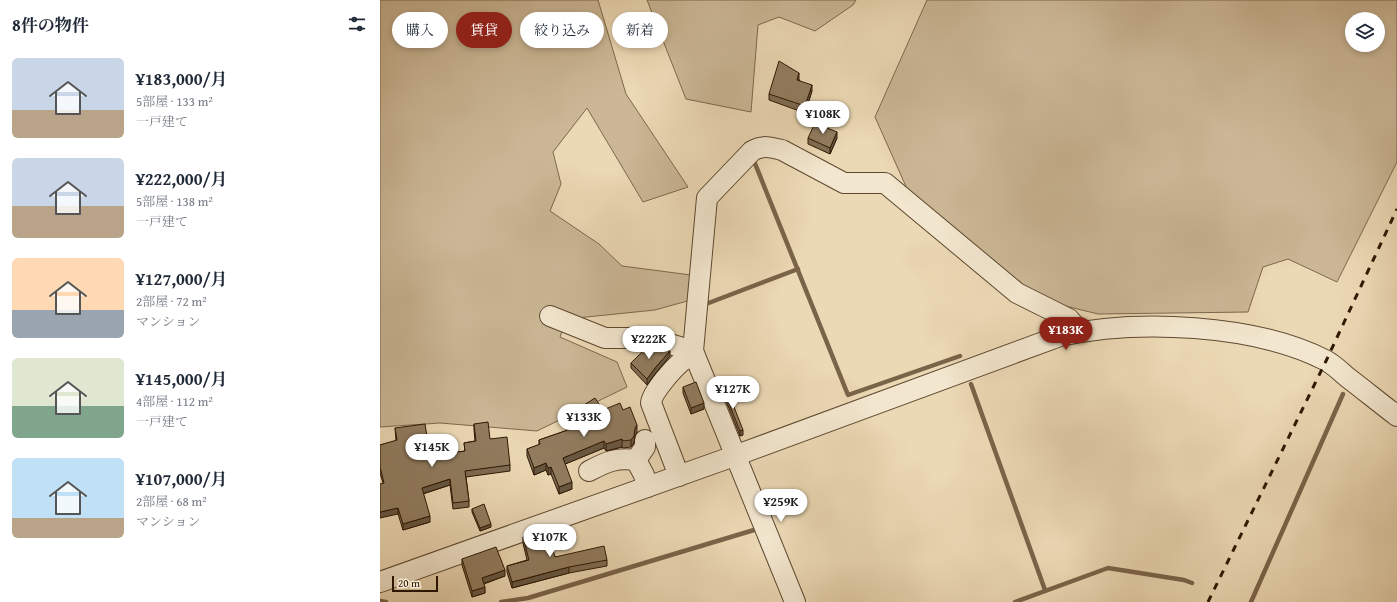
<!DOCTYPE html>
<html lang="ja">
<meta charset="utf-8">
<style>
body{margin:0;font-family:"Gentium Book Plus","Noto Serif JP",serif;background:#f6f6f7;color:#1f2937;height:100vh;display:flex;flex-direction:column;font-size:15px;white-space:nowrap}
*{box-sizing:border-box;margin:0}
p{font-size:13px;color:#747a83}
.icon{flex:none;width:22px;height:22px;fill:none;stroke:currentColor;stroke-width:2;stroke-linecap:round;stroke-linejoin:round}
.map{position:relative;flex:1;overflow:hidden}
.drawer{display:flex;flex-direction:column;background:#fff;width:380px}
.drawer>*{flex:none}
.banner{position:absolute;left:12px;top:12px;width:380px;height:36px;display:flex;gap:8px}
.fabs{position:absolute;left:965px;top:12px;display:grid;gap:8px}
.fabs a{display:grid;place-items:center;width:40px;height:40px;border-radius:50%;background:#fff;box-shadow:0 2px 6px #0003;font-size:20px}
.scale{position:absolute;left:12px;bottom:10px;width:46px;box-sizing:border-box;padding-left:4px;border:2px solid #2f1803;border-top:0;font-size:11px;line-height:14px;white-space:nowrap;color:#2f1803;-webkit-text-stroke:3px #f2e6ce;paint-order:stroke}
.price{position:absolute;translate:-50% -34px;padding:0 9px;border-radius:14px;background:#fff;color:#222;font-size:13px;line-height:26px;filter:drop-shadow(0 1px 2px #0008)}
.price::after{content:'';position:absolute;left:50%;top:24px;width:12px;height:9px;margin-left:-6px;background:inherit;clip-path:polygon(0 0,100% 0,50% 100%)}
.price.selected{background:#8f2418;color:#fff}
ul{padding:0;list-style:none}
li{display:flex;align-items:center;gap:12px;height:100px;padding:0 12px}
li span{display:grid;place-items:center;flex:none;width:112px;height:80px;border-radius:6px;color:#555}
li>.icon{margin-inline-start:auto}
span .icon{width:48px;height:48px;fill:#fffc;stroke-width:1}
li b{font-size:17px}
h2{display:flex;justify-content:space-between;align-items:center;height:48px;padding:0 12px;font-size:17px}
.tag{padding:0 14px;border-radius:18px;background:#fff;box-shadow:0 2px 6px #0003;font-size:14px;line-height:36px}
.tag.selected{background:#8f2418;color:#fff}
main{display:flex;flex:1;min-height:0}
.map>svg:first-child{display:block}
.green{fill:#cbb796;stroke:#7d684c;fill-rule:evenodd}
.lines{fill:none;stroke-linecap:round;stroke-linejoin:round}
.stream{stroke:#796449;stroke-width:4.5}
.minor-casing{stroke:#5e482f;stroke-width:22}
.minor{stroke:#f2e6ce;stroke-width:20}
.rail{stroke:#2f1803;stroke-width:3;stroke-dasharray:7 7;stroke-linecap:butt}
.wall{fill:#7d6b52;stroke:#2f1803}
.shaded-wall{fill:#665742;stroke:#2f1803}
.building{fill:#917c5f;stroke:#2f1803}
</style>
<main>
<section class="drawer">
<h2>8件の物件<svg class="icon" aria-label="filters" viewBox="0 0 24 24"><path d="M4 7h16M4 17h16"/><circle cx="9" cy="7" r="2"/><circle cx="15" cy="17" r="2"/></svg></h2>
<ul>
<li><span style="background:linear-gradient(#c9d6e8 65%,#b9a48a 0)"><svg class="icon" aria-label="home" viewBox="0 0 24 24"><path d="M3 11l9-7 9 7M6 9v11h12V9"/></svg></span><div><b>¥183,000/月</b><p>5部屋 · 133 m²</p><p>一戸建て</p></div></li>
<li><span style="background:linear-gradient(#c9d6e8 60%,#b9a48a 0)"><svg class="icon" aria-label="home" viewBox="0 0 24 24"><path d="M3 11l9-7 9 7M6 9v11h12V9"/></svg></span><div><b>¥222,000/月</b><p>5部屋 · 138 m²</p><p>一戸建て</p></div></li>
<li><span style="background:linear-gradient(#ffd9b3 65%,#9aa5b1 0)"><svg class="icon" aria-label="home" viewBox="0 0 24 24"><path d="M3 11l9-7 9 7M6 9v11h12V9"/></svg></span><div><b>¥127,000/月</b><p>2部屋 · 72 m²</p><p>マンション</p></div></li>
<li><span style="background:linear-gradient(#dfe7d0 60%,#7fa58c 0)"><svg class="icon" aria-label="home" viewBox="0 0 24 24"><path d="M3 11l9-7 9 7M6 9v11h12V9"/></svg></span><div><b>¥145,000/月</b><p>4部屋 · 112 m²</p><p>一戸建て</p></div></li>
<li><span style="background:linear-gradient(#bfe0f5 75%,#b9a48a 0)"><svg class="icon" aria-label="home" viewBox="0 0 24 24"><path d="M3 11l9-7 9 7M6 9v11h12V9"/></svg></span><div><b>¥107,000/月</b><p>2部屋 · 68 m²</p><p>マンション</p></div></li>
</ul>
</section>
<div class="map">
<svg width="1017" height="602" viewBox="0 0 1017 602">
<rect width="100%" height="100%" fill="#ebd8b4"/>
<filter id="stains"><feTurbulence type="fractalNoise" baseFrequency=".005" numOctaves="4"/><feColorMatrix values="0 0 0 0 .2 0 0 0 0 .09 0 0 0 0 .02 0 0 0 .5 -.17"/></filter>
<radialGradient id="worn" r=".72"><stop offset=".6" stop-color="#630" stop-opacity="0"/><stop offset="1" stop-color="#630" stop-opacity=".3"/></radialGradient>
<g class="green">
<path d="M0,0H218L246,94L308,187L263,202L207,108L173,152L181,184L170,211L219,244L242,266L311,275V300L275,310L187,319L180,337L237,362L247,387L157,431L60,423L0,427Z"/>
<path d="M267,0H476L473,5L435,31L399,17L378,25L371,112L306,99Z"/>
<path d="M547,0H1017V162L957,282L908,259L883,267L868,312L718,314L661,300L528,191L495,117ZM972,19H998V45H972Z"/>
</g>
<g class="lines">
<g class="stream">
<path d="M374,161L468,395L580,356"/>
<path d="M326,304L418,269"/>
<path d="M591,384L665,590"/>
<path d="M0,601L6,602"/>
<path d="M121,602L148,598L374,530"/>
<path d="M635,602L728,568L804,580L812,583"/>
<path d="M871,602L963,394"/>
</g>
<g class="minor-casing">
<g id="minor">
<path d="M170,316L225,338H270L313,351"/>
<path d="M256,460L265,447V440"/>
<path d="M209,471C226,462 237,457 256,460L264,475L267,487"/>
<path d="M299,476L271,403C272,392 293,369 301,362C305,359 310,356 314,354"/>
<path d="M0,582L357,455L680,336C757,319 874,324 945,360C953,364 960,371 967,377C984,390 1000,403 1017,416"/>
<path d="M415,602L313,351L327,198L372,151C382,145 391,147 402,150L464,183H505L637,293L689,319L700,332"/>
</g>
</g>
<use href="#minor" class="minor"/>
<path class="rail" d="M828,602L946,361L1017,209"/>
</g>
<g class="wall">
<path d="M419,79V80L432,91L425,113L389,100V94Z"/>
<path d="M428,138H457L450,154L428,144Z"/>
<path d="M275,348L290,356L275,374L267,385L251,368V363Z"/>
<path d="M303,387L324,409L311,414L303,393Z"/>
<path d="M344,391L363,435L360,436L344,396Z"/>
<path d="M204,405L223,410H243L257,433L255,435L254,443L251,447L243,448L242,447L226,451L224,448L185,464L192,489L179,494L171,474L168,475L166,470L154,475L147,456V449L159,445V440L185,431L200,424V420L208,417L204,412Z"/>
<path d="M94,424L110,439L130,465V471L86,477L89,501V507L73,509L70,485L43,494L50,522L23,530L18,514L3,483L0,473V445L16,441L15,428L50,456L85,451L84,443L95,441L94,430Z"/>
<path d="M92,509L111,527L100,531L92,512Z"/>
<path d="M143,537L175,557L227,560V566L189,573L132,588L127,572V566L147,560L143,543Z"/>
<path d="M82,559L125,576L104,584L105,593L92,597L82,565Z"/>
</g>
<g class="shaded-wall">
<path d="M419,73V79L417,86V80Z"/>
<path d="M432,85V91L425,113V106Z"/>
<path d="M457,132V138L450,154V148Z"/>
<path d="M290,351V356L275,374L267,385V379L275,368Z"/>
<path d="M324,403V409L311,414V408Z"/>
<path d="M257,425V433L255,435L254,443L251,447V440L255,428Z"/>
<path d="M363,430V435L360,436V431Z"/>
<path d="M242,439V447L226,451V444Z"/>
<path d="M224,441V448L183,465V458Z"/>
<path d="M166,463V470L154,475V468Z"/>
<path d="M171,467V474L168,475V468Z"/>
<path d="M70,479V485L42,494V488Z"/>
<path d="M192,482V489L179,494V487Z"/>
<path d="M18,508V514L0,518V512Z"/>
<path d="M50,516V522L23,530V524Z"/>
<path d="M111,524V527L100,531V528Z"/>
<path d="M189,567V573L132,588V582Z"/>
<path d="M125,570V576L102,584V578Z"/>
<path d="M105,587V593L92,597V591Z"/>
</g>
<g class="building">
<path d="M399,61L419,73L417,80L432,85L425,106L389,94Z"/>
<path d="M435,123L457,132L450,148L428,138Z"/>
<path d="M270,344L275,348L277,347L290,351L275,368L267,379L251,363Z"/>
<path d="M316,382L324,403L311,408L303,387Z"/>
<path d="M347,389L363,430L360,431L344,391Z"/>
<path d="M215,398L223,410L240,403L243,410L250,407L257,425L255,428L254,436L251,440L243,441L242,439L226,444L224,441L183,458L192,482L179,487L171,467L168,468L166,463L154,468L147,449L160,444L159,440L185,431L202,423L200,420L212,416L204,405Z"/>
<path d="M108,422L110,439L127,437L130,465L85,471L89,501L73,503L70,479L42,488L50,516L23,524L18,508L0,512V484L4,483L0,467V445L17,440L15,428L45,424L50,456L85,451L84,443L96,441L94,424Z"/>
<path d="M104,504L111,524L100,528L92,509Z"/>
<path d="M167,529L175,557L224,546L227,560L189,567L132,582L127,566L149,560L143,537Z"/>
<path d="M116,547L125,570L102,578L105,587L92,591L82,559Z"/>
</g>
<rect width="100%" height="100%" filter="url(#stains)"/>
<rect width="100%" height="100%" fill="url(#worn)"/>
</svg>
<div class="fabs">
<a><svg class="icon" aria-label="layers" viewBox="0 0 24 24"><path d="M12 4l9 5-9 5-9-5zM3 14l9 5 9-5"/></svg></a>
</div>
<div class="scale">20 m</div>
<b class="price" style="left:443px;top:135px">¥108K</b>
<b class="price selected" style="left:686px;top:351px">¥183K</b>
<b class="price" style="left:269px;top:360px">¥222K</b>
<b class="price" style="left:353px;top:410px">¥127K</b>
<b class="price" style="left:204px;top:438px">¥133K</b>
<b class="price" style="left:52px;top:468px">¥145K</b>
<b class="price" style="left:401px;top:523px">¥259K</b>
<b class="price" style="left:170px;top:558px">¥107K</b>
<div class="banner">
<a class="tag">購入</a>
<a class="tag selected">賃貸</a>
<a class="tag">絞り込み</a>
<a class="tag">新着</a>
</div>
</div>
</main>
